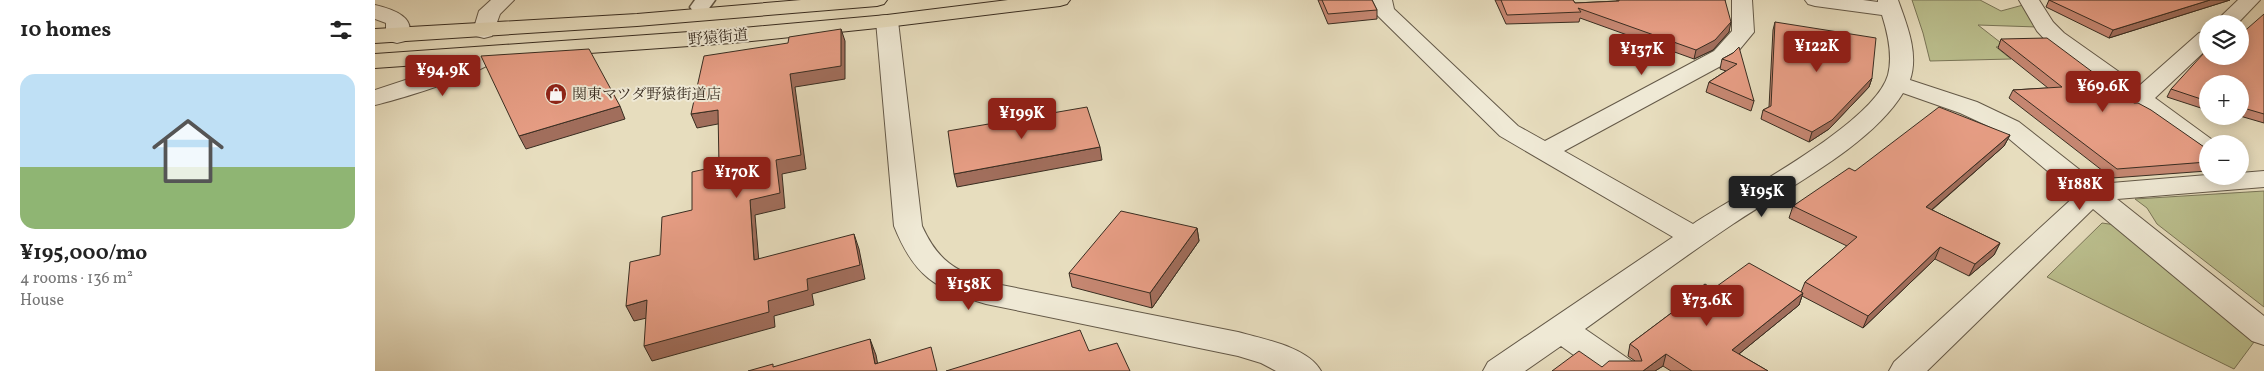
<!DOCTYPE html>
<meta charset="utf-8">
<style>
body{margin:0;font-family:Vollkorn,"Noto Serif JP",serif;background:#f2f2f2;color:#222;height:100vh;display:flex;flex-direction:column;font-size:19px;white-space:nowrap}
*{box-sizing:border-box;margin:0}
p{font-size:16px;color:#767676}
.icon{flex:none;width:28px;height:28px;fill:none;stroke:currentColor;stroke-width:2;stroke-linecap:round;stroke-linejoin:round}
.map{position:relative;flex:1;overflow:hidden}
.sheet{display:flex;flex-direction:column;background:#fff;width:375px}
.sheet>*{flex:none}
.controls{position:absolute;left:1824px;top:15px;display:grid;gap:10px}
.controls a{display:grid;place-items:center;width:50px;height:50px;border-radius:50%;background:#fff;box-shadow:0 2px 12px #0003;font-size:25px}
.price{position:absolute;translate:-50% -42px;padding:0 11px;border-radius:5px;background:#8f2418;color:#fff;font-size:16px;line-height:32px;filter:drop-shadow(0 1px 2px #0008)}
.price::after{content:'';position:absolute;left:50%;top:30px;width:15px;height:11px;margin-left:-8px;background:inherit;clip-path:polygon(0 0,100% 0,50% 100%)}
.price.selected{background:#222;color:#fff}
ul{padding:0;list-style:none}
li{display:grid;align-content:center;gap:10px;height:265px;padding:0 20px}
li+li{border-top:1px solid #e0e0e0}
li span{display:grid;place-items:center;height:155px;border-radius:15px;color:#555}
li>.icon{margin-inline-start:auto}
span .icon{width:90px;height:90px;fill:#fffc;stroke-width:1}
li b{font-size:21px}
h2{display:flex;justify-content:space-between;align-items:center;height:60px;padding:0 20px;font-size:21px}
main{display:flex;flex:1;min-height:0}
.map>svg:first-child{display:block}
.green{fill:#bbbf8e;stroke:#7a7658}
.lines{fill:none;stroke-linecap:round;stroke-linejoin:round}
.pedestrian-casing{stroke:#645948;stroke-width:3}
.minor-casing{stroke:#645948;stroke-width:2}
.tertiary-casing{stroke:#645948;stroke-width:2}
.primary-casing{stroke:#392d21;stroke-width:2}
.pedestrian{fill:#efe9d5;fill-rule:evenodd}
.minor{fill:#efe9d5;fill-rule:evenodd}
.tertiary{fill:#efe9d5;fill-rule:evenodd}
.primary{fill:#e7ddbe;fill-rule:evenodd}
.wall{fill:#c68772;stroke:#392d21}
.shaded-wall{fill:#a16e5c;stroke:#392d21}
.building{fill:#e69d84;stroke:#392d21}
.labels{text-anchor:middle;stroke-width:4;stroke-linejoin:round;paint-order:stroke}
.street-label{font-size:15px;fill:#392d21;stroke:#efe9d5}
.poi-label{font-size:15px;fill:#392d21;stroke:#efe9d5;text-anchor:start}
</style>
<main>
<section class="sheet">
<h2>10 homes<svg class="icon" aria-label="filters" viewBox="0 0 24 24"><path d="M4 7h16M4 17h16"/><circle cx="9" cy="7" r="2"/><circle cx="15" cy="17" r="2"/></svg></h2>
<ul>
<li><span style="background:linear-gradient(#bfe0f5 60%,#8fb573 0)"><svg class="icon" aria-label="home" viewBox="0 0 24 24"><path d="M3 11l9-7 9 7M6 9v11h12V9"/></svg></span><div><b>¥195,000/mo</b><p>4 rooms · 136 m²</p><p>House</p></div></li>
</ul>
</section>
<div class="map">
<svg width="1889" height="371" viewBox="0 0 1889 371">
<rect width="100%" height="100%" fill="#e7ddbe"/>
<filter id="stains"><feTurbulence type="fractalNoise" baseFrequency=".004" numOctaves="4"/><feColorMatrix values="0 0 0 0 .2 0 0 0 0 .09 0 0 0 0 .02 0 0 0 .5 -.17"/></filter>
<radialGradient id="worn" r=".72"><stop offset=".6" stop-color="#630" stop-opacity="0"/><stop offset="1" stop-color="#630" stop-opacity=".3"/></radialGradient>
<g class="green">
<path d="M1537,0H1605L1626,11L1648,5L1662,27L1603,25L1630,46L1621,47L1636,59L1555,61L1548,33Z"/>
<path d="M1889,191V307L1782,224L1772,208L1760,199Z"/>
<path d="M1727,223L1741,225L1882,338L1859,369L1672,277Z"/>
</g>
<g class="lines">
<g class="pedestrian-casing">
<path id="pedestrian" d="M320,0H340L332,11L325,13L318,11L315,7Z"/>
</g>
<g class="minor-casing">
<g id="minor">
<path d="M116,0H139L125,14L117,36L109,38L101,36L98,31L104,11Z"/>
<path d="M997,0H1017L1019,9L1143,126L1170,141L1339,51L1357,31V0H1377L1379,32L1355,61L1189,151L1318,224C1363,194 1499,124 1513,75C1518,56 1513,34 1507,15L1440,6L1433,4L1430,0H1488L1503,2V0H1523C1532,25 1544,54 1535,80L1602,102L1644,122L1724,185L1736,183L1832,175L1865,176V173L1889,171V187L1742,199L1889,316V345L1877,341L1718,209L1552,371H1514L1519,362L1701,195L1626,132L1585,113L1528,93C1496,146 1410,189 1358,224C1307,258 1259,294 1210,329L1258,362L1263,371H1221L1186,346L1150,371H1108L1113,362L1298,237L1125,136L1002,15L998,11Z"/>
<path d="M1644,0H1664L1678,22L1689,33L1764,86L1824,33L1832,31V49L1780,98L1843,144H1832V155L1823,153L1673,43L1662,31Z"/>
<path d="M1863,0H1885L1862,24H1838Z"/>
<path d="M512,15L520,16L523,21L547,226C563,261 580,271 616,283L863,332C888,339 933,347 946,371H901L886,363L863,356L611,304C560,289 539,276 519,226L501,21L504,16Z"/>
<path d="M118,46L126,48L129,53C116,72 26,99 0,105V90L82,63Z"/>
</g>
</g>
<g class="tertiary-casing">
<path id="tertiary" d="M0,5C17,9 46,18 30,41L22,43L14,41L11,36V23L0,19Z"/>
</g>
<g class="primary-casing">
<g id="primary">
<path d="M426,0H512L509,4L502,6L262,26L0,43V29L262,14Z"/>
<path d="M633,0H695L692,4L685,6L512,27L357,43L0,68V54L357,29L512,15Z"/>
</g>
</g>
<use href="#pedestrian" class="pedestrian"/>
<use href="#minor" class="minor"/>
<use href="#tertiary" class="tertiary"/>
<use href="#primary" class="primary"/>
</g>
<g class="wall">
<path d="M943,0H997L1002,10V19L953,24Z"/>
<path d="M1120,0H1198L1200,3L1242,1V0H1350L1354,32L1338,50L1319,59L1205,18L1204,22L1131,24Z"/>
<path d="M1674,0H1855L1734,38L1671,7Z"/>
<path d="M1889,14V123L1865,116V84H1832V110L1792,97L1796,89L1832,56H1865Z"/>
<path d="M1400,22L1497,78L1494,87L1454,129L1434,142L1386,119L1388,110L1394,107L1398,30Z"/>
<path d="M1626,39L1759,103L1832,149V171L1737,178L1634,98L1638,90L1673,88L1623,48Z"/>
<path d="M1358,53L1379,101L1376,111L1331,92L1334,82L1351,71L1345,69L1347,59Z"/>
<path d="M1635,135L1629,146L1557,210L1625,243L1619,255L1594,276L1560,259L1488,328L1427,296L1424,305L1364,354L1393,371H1296L1288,366L1280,371H1177L1227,367L1260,361L1253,356L1255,344L1303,308L1304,303L1338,289L1426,292L1430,282L1472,246L1414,218L1418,206L1480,171Z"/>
<path d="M822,228L824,241L777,308L697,287L694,273Z"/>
</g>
<g class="shaded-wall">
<path d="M1835,0H1855L1734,38L1738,30Z"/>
<path d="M1356,22L1354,32L1338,50L1319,59L1321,50Z"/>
<path d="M466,29L470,41V79L420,87L431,169L407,174L410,208L380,215L385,274L379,260L375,200L401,160L415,74Z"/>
<path d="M1497,78L1494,87L1454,129L1434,142L1437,132Z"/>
<path d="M245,106L250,119L151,149L144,136Z"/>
<path d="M343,110L348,123L322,128L316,114Z"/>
<path d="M1635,135L1629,146L1546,219L1551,207Z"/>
<path d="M725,147L727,160L582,187L579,174Z"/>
<path d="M822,228L824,241L777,308L775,293Z"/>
<path d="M479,234L484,249L490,279L437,294L439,305L399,316L400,327L277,361L269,346L393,301L432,279Z"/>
<path d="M1625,243L1619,255L1594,276L1600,264Z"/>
<path d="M1565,247L1560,259L1488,328L1493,316Z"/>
<path d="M1428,293L1424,305L1354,362L1357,350Z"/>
<path d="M272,300L280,316L259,321L251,306Z"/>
<path d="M495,339L501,355L504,371L500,364Z"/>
<path d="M1291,354L1288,366L1280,371H1268Z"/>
</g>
<g class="building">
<path d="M947,0H997L1002,10L953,14Z"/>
<path d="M1126,0H1198L1200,3L1244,1V0H1350L1356,22L1340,40L1321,50L1203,8L1206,12L1132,15Z"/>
<path d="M1674,0H1835L1738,30Z"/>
<path d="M1889,14V114L1865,107V84H1832V101L1796,89L1829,53L1832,54V56H1865V35Z"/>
<path d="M1400,22L1501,38L1497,78L1457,120L1437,132L1388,110L1396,106Z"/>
<path d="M466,29V66L415,74L426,155L401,160L405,193L375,200L379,260L479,234L485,265L432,279L433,290L393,301L394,312L269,346L272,300L251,306L255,262L285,255L287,217L317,210V172L344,166L343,110L316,114L329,56L413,43L414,37Z"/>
<path d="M1672,38L1759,103H1763L1776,110L1832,149V162L1742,169L1638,90L1687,87L1626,39Z"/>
<path d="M1364,47L1379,101L1334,82L1362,64L1347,59L1358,53Z"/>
<path d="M214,49L245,106L144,136L106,56Z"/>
<path d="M712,107L725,147L579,174L573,131Z"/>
<path d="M1564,107L1635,135L1551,207L1625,243L1600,264L1565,247L1493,316L1430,282L1482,237L1418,206L1474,168L1480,171Z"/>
<path d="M746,211L822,228L775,293L694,273Z"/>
<path d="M1374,263L1428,293L1357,350L1393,371H1317L1291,354L1268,371H1177L1204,351L1227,367L1234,361H1267L1263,350L1255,344L1307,305L1304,303L1330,284L1338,289Z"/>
<path d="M705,330L714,351L742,343L755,371H571Z"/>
<path d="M495,339L500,364L556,347L562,371H373L398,364V367Z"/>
</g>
<defs>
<g id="shop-disc" transform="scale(1.125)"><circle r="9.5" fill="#8f2418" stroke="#efe9d5"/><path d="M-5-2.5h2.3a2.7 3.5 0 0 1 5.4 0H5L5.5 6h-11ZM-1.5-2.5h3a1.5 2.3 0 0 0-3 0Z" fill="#fff"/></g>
</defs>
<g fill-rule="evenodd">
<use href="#shop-disc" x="181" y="94"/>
</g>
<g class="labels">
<g class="street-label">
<text transform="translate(343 37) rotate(-5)" y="5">野猿街道</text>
</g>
<g class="poi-label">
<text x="197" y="99">関東マツダ野猿街道店</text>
</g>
</g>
<rect width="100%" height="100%" filter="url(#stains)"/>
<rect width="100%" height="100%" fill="url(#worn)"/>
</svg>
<div class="controls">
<a><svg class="icon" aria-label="layers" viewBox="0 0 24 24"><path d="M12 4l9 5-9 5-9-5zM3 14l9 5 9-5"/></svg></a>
<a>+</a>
<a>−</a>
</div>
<b class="price" style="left:1442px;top:73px">¥122K</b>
<b class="price" style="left:1267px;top:76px">¥137K</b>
<b class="price" style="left:68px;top:97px">¥94.9K</b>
<b class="price" style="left:1728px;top:113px">¥69.6K</b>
<b class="price" style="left:647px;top:140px">¥199K</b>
<b class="price" style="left:362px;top:199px">¥170K</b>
<b class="price" style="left:1705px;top:211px">¥188K</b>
<b class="price selected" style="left:1387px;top:218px">¥195K</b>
<b class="price" style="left:594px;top:311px">¥158K</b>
<b class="price" style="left:1332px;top:327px">¥73.6K</b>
</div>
</main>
